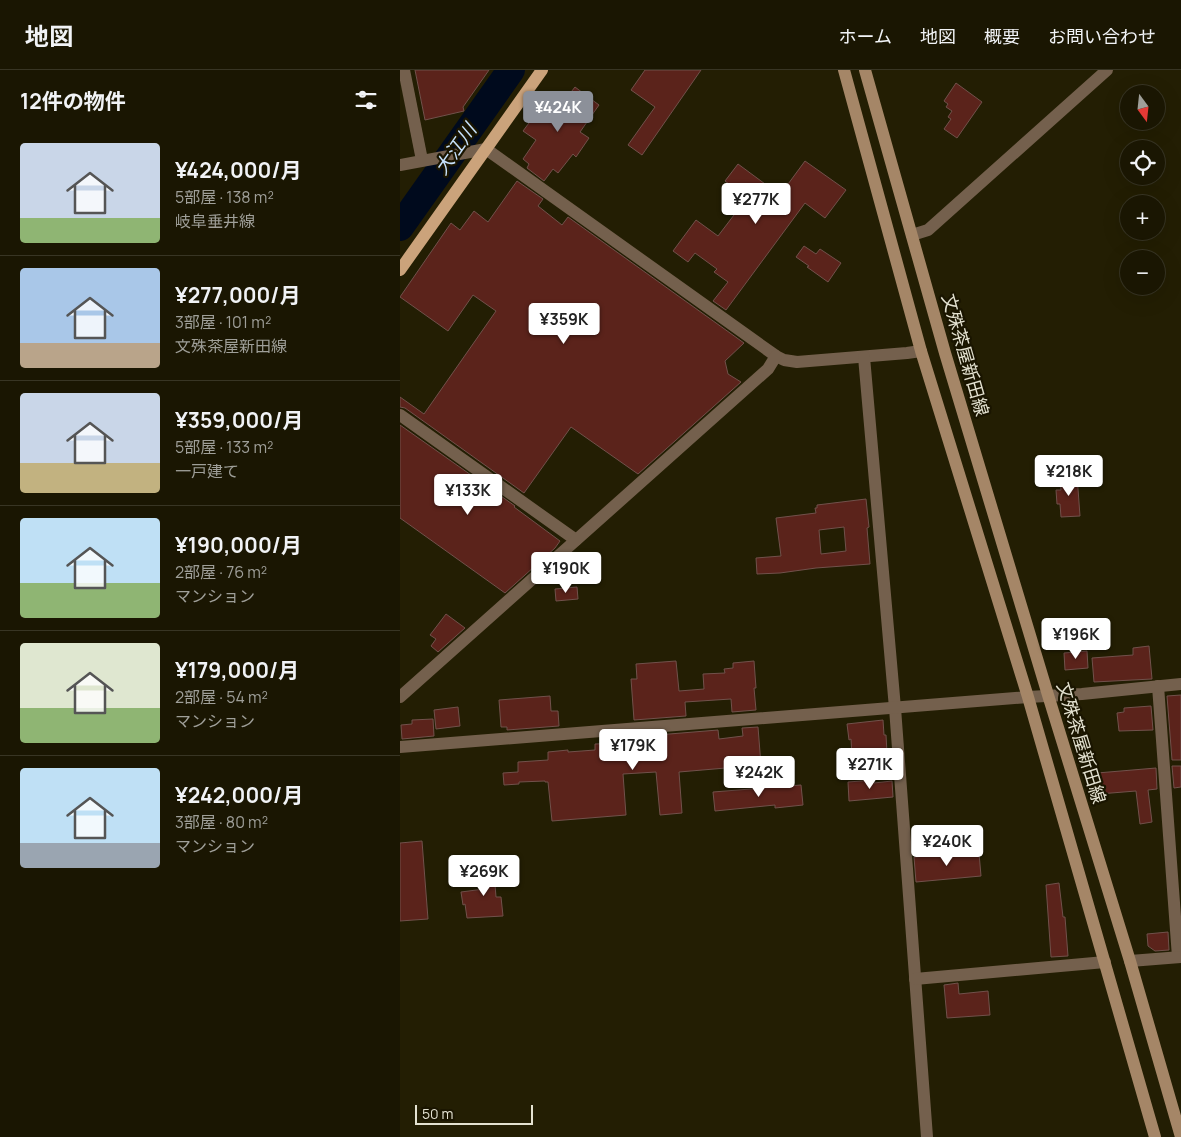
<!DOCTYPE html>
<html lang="ja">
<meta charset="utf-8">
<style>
body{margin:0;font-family:Manrope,"Noto Sans JP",sans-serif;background:#272311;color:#f1f3f6;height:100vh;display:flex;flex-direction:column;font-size:19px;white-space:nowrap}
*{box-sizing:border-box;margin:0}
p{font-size:16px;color:#9f9f99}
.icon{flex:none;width:28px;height:28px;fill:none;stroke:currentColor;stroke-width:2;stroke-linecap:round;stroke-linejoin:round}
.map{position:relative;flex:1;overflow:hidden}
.drawer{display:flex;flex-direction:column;background:#1a1602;width:400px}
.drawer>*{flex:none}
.needle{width:32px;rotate:165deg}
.fabs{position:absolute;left:720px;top:15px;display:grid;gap:10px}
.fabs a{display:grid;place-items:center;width:45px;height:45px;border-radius:50%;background:#1a1602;box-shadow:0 5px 20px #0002,0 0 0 1px #383524;font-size:25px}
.scale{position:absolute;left:15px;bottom:12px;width:118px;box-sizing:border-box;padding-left:5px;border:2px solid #e4e2d1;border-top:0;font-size:14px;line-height:18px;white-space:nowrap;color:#e4e2d1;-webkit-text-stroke:4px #1a1500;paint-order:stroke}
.price{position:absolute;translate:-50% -42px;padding:0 11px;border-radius:5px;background:#fff;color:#222;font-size:16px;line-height:32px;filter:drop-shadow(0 1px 2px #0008)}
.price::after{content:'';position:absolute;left:50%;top:30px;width:15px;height:11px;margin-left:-8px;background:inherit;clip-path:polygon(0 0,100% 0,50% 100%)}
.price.active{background:#8c9099;color:#fff}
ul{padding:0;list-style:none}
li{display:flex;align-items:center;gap:15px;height:125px;padding:0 20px}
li+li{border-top:1px solid #383524}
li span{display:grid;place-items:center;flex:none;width:140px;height:100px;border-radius:5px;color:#555}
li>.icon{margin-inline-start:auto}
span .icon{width:60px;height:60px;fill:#fffc;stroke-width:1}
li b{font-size:21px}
h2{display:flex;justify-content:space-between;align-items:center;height:60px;padding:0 20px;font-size:21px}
header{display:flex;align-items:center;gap:30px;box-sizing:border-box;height:70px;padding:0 25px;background:#1a1602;border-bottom:1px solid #383524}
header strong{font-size:24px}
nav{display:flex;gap:28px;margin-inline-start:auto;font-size:18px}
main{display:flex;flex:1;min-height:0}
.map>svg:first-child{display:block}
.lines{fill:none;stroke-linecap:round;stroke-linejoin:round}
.river{stroke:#000a1d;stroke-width:28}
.building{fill:#5b231b;stroke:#71514b;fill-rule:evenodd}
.street{stroke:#74604d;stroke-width:12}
.secondary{stroke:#a58667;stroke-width:12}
.primary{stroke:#cba37b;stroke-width:12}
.labels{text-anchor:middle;stroke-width:4.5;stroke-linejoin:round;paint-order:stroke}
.street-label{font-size:18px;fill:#e4e2d1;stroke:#1a1500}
.water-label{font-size:19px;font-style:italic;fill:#c7e2fc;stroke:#1a1500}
</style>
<header>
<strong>地図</strong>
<nav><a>ホーム</a><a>地図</a><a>概要</a><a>お問い合わせ</a></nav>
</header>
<main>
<section class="drawer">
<h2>12件の物件<svg class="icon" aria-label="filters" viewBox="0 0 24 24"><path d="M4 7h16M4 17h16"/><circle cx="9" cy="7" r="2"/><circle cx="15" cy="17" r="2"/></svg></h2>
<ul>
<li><span style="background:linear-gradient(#c9d6e8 75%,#8fb573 0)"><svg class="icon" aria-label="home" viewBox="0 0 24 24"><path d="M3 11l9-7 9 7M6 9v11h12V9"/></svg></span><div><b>¥424,000/月</b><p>5部屋 · 138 m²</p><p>岐阜垂井線</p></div></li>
<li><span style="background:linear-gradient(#a9c7e8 75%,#b9a48a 0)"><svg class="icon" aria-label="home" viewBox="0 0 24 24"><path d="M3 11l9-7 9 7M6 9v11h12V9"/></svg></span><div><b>¥277,000/月</b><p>3部屋 · 101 m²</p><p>文殊茶屋新田線</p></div></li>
<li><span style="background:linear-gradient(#c9d6e8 70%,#c2b280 0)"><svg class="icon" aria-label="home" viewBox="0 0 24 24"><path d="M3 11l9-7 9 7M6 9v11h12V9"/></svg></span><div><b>¥359,000/月</b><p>5部屋 · 133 m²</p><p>一戸建て</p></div></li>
<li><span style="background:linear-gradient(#bfe0f5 65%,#8fb573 0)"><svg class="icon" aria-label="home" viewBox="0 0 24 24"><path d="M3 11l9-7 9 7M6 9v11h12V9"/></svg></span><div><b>¥190,000/月</b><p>2部屋 · 76 m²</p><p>マンション</p></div></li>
<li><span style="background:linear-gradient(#dfe7d0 65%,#8fb573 0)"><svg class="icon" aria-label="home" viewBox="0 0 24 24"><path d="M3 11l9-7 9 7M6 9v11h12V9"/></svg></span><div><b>¥179,000/月</b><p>2部屋 · 54 m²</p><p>マンション</p></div></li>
<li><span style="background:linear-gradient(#bfe0f5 75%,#9aa5b1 0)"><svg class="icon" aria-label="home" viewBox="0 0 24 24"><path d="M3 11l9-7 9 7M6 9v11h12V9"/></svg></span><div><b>¥242,000/月</b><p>3部屋 · 80 m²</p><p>マンション</p></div></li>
</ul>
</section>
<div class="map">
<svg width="781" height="1067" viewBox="0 0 781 1067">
<rect width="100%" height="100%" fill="#231e03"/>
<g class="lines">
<path class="river" d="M0,157L111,0"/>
</g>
<g class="building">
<path d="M15,0H89L63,37L64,41L25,50Z"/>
<path d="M245,0H301L242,85L228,75L255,37L231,20Z"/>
<path d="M556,13L582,32L557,68L544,59L551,49L548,47L552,41L546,37L548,34L544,31Z"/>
<path d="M175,17L199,35L180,62L189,68L176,87L173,84L158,103L153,99L144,111L127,98L129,94L123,89L136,70L123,61L149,26L161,35Z"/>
<path d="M405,91L446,120L425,148L405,133L326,240L313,231L328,212L314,202L317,199L295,183L288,192L273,181L296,150L318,166L334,145L330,142L343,124L325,111L338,94L380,125Z"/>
<path d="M117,111L143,129L138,136L162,155L168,147L344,273L325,291L328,304L341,312L238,404L171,357L124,423L5,338L0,337V327L24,344L96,241L73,225L48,261L0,227L51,153L60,160L74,141L88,152Z"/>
<path d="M404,176L416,184L420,179L441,193L428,212L407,197L409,196L396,187Z"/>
<path d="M0,355L115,436L114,437L160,471L155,478L105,523L0,448Z"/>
<path d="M677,405L680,446L661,447L660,434H657L656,420H661L660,407Z"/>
<path d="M466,429L469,457L467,458L470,494L416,498L380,503L357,504L356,488L381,486L376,448L416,443L415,438H417V435ZM444,457L446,481L421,484L419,460Z"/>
<path d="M177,517L178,529L156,531L155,519Z"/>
<path d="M46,544L65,558L38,582L31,576L36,569L30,565Z"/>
<path d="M749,576L752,609L694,612L692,588L733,585V578Z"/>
<path d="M687,581L688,598L665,600L664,583Z"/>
<path d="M276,591L279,621L304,619L303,604L325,603L324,599L333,598V593L354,591L356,618H354L356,640L332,642L331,629L285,632L286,646L234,650L231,609H237L236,594Z"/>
<path d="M781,625V690H772L767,626Z"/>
<path d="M150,626L151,641H158L159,656L107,660V657H101L99,630Z"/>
<path d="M751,636L753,660L719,661L717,643L724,642V638Z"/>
<path d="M58,637L60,656L36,659L34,640Z"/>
<path d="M33,649L34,666L2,669L1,655L12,654V650Z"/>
<path d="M483,650L484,665H486L487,683L452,686L451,669L449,670L447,654Z"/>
<path d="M358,657L361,695L279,702L282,743L260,745L256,702L223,704L226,745L152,751L148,712H145V711L119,712V714L104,715L103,703L118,702V692L148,690V682L168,680V682L195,680V674L219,673L220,685L247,683L245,666L318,660L319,669L343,666L342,658Z"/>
<path d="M772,696H781V717L774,718Z"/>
<path d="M756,698L757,719L748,720L752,752L740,754L736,721L699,724L697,703Z"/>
<path d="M474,710V713L492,711L493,727L449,731L448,712Z"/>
<path d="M401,715L403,735L375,738V735L315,741L313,722Z"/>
<path d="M22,771L28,849L0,851V773Z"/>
<path d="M555,780L556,785L579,783L581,806L516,812L514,787L541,785V781Z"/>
<path d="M93,789L96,827H101L103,846L67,848L65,834L63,835L61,822L84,819L83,790Z"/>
<path d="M659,813L663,847H665L668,886L651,887L646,815Z"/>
<path d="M768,862L769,880L755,881L748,876L747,864Z"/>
<path d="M558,913L559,924L588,921L590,945L547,948L544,915Z"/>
</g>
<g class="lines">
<g class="street">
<path d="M4,0L22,90"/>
<path d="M0,95L86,79L376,286L384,290L397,292L507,283L521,281"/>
<path d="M512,165L528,160L707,0"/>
<path d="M464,287L495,638L527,1067"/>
<path d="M0,345L176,470"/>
<path d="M758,616L778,887"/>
<path d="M0,627L368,299L376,286"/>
<path d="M0,677L628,627L682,624L781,614"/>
<path d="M730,891L781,887"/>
<path d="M515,909L705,892"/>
</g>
<g class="secondary">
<path d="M444,0L521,281L628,627L755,1067"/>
<path d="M465,0L545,283L648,625L730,891L781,1067"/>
</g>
<path class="primary" d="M0,200L142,0"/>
</g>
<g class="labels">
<g class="street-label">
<text transform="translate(565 285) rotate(74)" y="6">文殊茶屋新田線</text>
<text transform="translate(681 673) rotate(73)" y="6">文殊茶屋新田線</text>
</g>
<g class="water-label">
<text transform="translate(55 79) rotate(-55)" y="7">大江川</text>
</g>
</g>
</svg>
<div class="fabs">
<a><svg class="needle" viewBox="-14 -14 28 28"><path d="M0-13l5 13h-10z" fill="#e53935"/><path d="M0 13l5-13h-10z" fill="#9f9f99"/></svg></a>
<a><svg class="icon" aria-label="locate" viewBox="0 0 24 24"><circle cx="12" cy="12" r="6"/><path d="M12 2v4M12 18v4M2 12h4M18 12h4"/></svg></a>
<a>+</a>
<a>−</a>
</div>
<div class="scale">50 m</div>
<b class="price active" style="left:158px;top:63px">¥424K</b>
<b class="price" style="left:356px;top:155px">¥277K</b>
<b class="price" style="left:164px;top:275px">¥359K</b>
<b class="price" style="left:669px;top:427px">¥218K</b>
<b class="price" style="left:68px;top:446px">¥133K</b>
<b class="price" style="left:166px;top:524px">¥190K</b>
<b class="price" style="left:676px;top:590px">¥196K</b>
<b class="price" style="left:233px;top:701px">¥179K</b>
<b class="price" style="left:470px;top:720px">¥271K</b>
<b class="price" style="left:359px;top:728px">¥242K</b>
<b class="price" style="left:547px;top:797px">¥240K</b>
<b class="price" style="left:84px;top:827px">¥269K</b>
</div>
</main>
